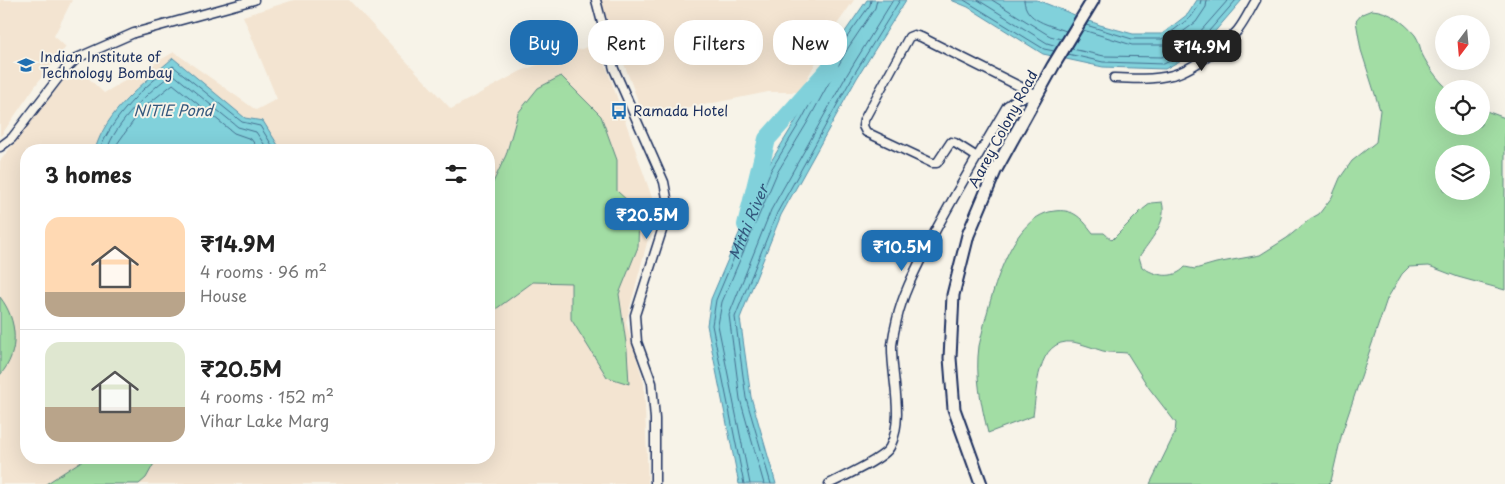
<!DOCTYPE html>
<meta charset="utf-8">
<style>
body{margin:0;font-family:"Playpen Sans",sans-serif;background:#f6f6f6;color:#222;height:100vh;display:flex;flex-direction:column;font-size:19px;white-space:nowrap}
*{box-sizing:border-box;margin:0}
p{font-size:16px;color:#767676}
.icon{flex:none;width:28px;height:28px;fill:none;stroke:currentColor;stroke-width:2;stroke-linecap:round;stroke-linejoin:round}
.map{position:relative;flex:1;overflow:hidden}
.drawer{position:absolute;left:20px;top:144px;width:475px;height:320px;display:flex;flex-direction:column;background:#fff;border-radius:20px;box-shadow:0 5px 20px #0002}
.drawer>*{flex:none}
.guide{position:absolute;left:510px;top:20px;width:475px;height:45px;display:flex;gap:10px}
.needle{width:32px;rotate:196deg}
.tools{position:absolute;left:1435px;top:15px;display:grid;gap:10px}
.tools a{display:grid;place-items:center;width:55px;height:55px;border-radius:50%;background:#fff;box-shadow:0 5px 20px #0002;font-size:25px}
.price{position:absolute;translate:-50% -42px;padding:0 11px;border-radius:10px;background:#1f6fb2;color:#fff;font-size:16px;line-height:32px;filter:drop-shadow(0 1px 2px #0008)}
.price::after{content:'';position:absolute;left:50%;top:30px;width:15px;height:11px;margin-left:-8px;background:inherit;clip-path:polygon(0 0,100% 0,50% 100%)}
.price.current{background:#222;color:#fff}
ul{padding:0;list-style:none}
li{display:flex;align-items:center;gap:15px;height:125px;padding:0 25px}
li+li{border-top:1px solid #e0e0e0}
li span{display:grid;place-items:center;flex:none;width:140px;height:100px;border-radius:15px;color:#555}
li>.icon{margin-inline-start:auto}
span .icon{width:60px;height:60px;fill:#fffc;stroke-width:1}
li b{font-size:21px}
h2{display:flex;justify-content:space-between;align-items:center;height:60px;padding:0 25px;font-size:21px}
.tag{padding:0 18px;border-radius:20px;background:#fff;box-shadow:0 5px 20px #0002;font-size:18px;line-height:45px}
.tag.current{background:#1f6fb2;color:#fff}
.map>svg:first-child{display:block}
.built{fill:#f3e4d1;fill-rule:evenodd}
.green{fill:#a2dda4;stroke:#5e8681;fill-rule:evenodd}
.water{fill:#81d1db;stroke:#5890a9}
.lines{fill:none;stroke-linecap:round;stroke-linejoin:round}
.shore{stroke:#447090;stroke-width:1}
.river{stroke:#81d1db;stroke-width:18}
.minor-casing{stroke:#1b2f5e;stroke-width:11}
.secondary-casing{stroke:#1b2f5e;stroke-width:15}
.minor{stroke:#f7f3e8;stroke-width:8}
.secondary{stroke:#f7f3e8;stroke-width:11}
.labels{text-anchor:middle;stroke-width:4;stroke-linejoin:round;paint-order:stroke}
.poi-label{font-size:14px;fill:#1b2f5e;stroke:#f7f3e8;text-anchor:start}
.street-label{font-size:14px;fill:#1b2f5e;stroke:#f7f3e8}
.water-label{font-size:15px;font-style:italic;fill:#34587d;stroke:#f7f3e8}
</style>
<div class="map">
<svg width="1505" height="484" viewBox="0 0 1505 484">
<rect width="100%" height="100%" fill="#f7f3e8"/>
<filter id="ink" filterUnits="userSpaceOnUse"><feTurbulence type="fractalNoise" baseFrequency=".02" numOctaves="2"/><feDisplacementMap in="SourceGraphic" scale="10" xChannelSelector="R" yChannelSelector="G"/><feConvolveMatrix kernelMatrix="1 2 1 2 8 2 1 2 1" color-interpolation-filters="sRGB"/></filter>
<g filter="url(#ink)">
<g class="built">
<path d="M0,0H72L54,36L66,47L38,82L0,137Z"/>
<path d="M294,0H349L451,109L521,71L598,43L656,209L626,322L644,383L648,484H0V161L63,81L79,69L104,93L174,52L256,110L277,99L243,16ZM26,150H489V458H26Z"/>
<path d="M600,0H854L833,30L800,92H768L644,117Z"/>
</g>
<g class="green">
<path d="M1372,10C1389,11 1404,22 1415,35C1419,40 1420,48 1422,54C1428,66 1437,79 1448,89H1444V126H1481V109L1505,118V290L1458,277L1429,266L1409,267L1402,274L1387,299L1342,433L1331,481L1328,484H1150L1175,433L1176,423L1149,388L1127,353C1119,352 1111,353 1103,351C1093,348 1083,344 1073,342C1036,338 1037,391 1033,416L988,433C981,404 975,376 979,346C988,308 1006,223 1049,212C1072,207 1080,216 1093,233H1104L1112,240L1142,210L1151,203L1162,202C1168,222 1150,240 1139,257L1142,267C1155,276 1174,280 1185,267L1195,269L1216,263L1260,255L1287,238L1310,219L1319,214L1332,197L1340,178L1352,161L1376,142L1380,110L1361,50L1356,21L1362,14ZM1444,154H1481V191H1444Z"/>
<path d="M561,76L601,116L617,160V191L639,211L638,247L619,294L627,350L629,384L607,377L571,319V283L533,282L489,314V191L506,155L518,113L538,88Z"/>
<path d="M0,297C18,320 20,353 0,375Z"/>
<path d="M86,458H157L146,478L139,484H46Z"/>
</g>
<g class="water">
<path d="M867,0H906L857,78L781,215L740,318L751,397L776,484H739L707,325L711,299L767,168L798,117L838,42Z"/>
<path d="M951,0H1037L1100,25L1133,34H1162L1188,14L1197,0H1242L1198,51L1165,69L1103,67L1043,54L968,7Z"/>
<path d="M173,58L245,118L263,121L281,150H95C106,111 143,84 173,58Z"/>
</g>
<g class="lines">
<g class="shore">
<path d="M964,0L1044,49L1054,51"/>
<path d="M978,0L1047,43L1057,46"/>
<path d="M992,0L1050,36L1061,39"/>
<path d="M1024,0C1025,21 1050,25 1066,31"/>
<path d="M1086,25L1132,39H1162L1191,17L1200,4L1201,0"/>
<path d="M1083,30L1132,45H1165L1196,22L1206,7L1207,0"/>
<path d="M1072,49L1104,56L1162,57L1191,42L1228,0"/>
<path d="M1068,54L1103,62L1164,64L1195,47L1236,0"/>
<path d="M100,150C109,121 147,82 173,66L242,122L260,126L275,150"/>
<path d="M107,150C114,125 151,88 173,74L238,127L256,132L268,150"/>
<path d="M115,150L117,144L142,109L173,84L234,133L251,139L259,150"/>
<path id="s1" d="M744,484L712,325L716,300L771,170L802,119L842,44L870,5L871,0"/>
<path d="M750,484L718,325L722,302L777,173L807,123L848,48L875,8L877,0"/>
<path d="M764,484L740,399L729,315L771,210L848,73L893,0"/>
<path d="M771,484L746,398L735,317L777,213L853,76L900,0"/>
</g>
<path class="river" d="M746,225L767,139L830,68"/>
<g class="minor-casing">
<g id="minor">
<path d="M596,0L614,69L664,182L667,198L666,218L635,315L637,342L652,383L655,419V484"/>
<path d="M1114,78C1133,79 1153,80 1172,75C1190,71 1226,45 1238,30C1245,21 1250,10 1256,0"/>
<path d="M0,147L12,138L62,73L77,58L134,33L254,0"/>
<path d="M977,157L955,143L951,142L937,163H932L866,132L863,126L864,120L909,37L914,35L921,37L1037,95"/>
<path d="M829,484C842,477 884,459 890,447C905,417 891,377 892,345C893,337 895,327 897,319C903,293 916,269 928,245C952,198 980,153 1007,106L1018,98L1037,95"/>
</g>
</g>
<g class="secondary-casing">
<path id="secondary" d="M981,484L954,409L950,358L953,295L968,235L995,171L1053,66L1093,0"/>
</g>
<use href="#minor" class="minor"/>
<use href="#secondary" class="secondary"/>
</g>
</g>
<defs>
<g id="university-bare" transform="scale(1.35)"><path d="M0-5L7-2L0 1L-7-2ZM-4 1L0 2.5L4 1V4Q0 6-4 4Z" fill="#1f6fb2" stroke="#f7f3e8" stroke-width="2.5" paint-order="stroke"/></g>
<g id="bus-bare" transform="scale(1.35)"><path d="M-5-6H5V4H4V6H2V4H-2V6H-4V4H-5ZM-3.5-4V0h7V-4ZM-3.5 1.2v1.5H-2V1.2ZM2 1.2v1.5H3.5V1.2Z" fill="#1f6fb2" stroke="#f7f3e8" stroke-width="2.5" paint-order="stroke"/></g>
</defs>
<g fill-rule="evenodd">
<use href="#university-bare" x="26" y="65"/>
<use href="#bus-bare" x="619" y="111"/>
</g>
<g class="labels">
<g class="poi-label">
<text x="40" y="62">Indian Institute of<tspan x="40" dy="16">Technology Bombay</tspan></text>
<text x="633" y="116">Ramada Hotel</text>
</g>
<g class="street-label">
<text transform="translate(1003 129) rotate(-62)" y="5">Aarey Colony Road</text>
</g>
<g class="water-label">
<text x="173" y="116">NITIE Pond</text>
<text dy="5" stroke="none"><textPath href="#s1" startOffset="272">Mithi River</textPath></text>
</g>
</g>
</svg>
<div class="tools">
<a><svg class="needle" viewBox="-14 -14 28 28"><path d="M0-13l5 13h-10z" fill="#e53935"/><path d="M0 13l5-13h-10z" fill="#767676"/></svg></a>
<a><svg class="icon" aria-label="locate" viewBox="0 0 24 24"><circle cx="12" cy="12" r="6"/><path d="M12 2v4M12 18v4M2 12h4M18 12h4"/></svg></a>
<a><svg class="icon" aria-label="layers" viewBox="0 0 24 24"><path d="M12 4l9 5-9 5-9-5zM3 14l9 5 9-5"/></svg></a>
</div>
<b class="price current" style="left:1202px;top:72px">₹14.9M</b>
<b class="price" style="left:647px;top:240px">₹20.5M</b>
<b class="price" style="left:902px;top:272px">₹10.5M</b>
<div class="guide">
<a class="tag current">Buy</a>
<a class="tag">Rent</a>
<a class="tag">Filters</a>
<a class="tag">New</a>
</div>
<section class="drawer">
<h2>3 homes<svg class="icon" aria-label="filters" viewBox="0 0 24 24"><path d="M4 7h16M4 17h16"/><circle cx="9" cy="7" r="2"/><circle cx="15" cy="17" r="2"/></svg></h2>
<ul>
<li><span style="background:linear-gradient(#ffd9b3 75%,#b9a48a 0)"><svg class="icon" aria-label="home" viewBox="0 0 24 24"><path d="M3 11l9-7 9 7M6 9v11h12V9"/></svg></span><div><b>₹14.9M</b><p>4 rooms · 96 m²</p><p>House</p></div></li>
<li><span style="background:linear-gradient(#dfe7d0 65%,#b9a48a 0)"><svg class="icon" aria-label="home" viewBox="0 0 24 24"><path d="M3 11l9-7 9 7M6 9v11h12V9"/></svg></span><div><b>₹20.5M</b><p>4 rooms · 152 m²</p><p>Vihar Lake Marg</p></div></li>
</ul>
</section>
</div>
